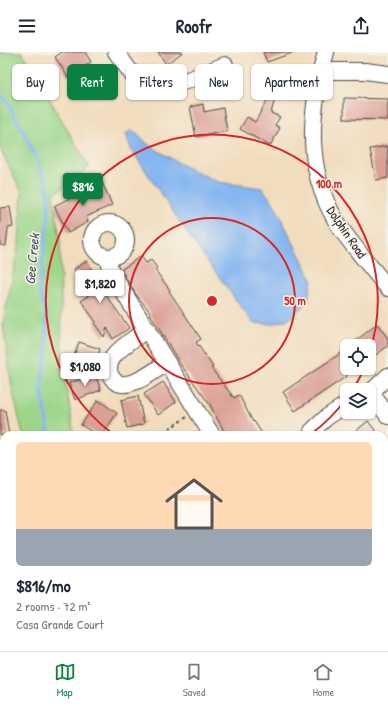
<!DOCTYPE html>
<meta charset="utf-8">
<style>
body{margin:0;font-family:"Patrick Hand",sans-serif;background:#f2f2f3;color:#1f2937;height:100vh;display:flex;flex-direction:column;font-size:15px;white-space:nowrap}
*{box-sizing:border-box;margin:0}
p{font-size:13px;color:#747a83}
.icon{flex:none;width:22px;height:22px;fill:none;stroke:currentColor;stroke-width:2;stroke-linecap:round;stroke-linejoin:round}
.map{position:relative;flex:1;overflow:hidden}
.side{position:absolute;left:0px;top:379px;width:388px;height:220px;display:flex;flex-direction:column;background:#fff;border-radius:12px 12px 0 0;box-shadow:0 1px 3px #0004}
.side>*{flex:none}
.banner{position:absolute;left:12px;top:12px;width:364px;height:36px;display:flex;gap:8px}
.fabs{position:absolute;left:340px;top:287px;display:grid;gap:8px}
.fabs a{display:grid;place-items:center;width:36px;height:36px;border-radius:6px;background:#fff;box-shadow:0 1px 3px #0004;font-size:20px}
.price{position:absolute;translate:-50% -34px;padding:0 9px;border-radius:4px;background:#fff;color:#222;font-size:13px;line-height:26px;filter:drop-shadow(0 1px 2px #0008)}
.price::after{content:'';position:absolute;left:50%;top:24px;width:12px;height:9px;margin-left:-6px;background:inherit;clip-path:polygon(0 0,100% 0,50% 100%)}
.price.active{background:#0b8043;color:#fff}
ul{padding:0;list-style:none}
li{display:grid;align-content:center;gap:8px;height:212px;padding:0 16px}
li span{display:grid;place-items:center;height:124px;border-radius:6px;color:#555}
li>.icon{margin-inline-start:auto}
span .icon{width:72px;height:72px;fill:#fffc;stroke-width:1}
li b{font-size:17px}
.chip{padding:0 14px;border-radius:6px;background:#fff;box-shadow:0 1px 3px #0004;font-size:14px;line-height:36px}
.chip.active{background:#0b8043;color:#fff}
header{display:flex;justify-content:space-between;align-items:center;height:52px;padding:0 16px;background:#fff;font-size:18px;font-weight:700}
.menu{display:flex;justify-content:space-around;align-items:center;height:56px;border-top:1px solid #e0e1e3;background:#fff;font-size:11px;color:#747a83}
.menu a{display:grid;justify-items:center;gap:2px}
.menu .active{color:#0b8043}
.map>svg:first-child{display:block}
.green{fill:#9bd689;stroke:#63805a}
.water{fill:#85b6f1;stroke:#58708e}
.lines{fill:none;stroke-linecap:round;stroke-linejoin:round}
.stream{stroke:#85b6f1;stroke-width:3.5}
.building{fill:#daa095}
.minor-casing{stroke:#494641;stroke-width:18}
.path{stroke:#494641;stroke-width:2;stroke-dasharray:3 3;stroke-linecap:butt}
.minor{stroke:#fff;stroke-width:16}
.ring{fill:none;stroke:#d62828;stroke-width:2}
.labels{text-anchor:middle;stroke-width:3;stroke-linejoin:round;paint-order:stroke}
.street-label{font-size:13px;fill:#2b2b2b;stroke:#f7f3e8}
.water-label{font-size:14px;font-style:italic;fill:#465566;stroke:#f7f3e8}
.centre{fill:#d62828;stroke:#f7f3e8;stroke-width:2}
.ring-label{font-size:12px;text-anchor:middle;font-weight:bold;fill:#d62828;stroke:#f7f3e8;stroke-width:3;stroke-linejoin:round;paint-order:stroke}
</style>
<header><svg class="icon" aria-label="menu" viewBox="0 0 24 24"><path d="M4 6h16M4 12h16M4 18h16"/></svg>Roofr<svg class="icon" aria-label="share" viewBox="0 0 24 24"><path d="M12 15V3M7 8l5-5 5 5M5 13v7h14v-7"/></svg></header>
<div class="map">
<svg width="388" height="599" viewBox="0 0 388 599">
<rect width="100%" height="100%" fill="#f7f3e8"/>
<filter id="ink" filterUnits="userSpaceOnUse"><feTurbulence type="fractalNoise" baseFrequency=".025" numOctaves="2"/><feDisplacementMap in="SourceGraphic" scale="8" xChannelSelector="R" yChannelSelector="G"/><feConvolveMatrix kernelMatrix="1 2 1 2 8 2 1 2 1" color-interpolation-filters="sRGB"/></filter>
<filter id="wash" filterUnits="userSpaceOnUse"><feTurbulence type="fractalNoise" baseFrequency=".012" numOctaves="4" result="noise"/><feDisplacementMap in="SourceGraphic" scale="16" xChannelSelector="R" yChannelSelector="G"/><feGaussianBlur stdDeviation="0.9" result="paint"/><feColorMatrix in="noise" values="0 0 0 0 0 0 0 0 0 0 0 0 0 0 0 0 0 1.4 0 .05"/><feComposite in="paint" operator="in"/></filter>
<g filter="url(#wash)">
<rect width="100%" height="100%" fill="#f1ddbe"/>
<g class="green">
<path d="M0,0H22L89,115L53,143L60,186L62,307L74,383H23L12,336L3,272L19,191L22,140L0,97Z"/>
<path d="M29,595H82L83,599H30Z"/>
</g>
<path class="water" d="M132,78L149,93L182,113L218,130L262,136L273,150L312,228L308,248L291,266L273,272L253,271L192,188L131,97L126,82Z"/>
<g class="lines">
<g class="stream">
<path d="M0,42L7,50L28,88L46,129L49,146L48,168L39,237L46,262L47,300L41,335L49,383"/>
<path d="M45,595L46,599"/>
</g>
</g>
<g id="blocks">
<g class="building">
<path d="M62,0H85L91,10L68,25L55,5Z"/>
<path d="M158,0H183L166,12Z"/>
<path d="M263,0H292V1L267,10Z"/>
<path d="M264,20L289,26L284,45L276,43L271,61L280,65L275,73L280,76L270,94L240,77L247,65L255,70L269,45L259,43Z"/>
<path d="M344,46L388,47V68L344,67Z"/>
<path d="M203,52L204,60L223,56L227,79L196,85L190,55Z"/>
<path d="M388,94V126L376,128L370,97Z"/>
<path d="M102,130L112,153L86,165L88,170L68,181L54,154Z"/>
<path d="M10,155L13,175L8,176L6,194L0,193V156Z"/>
<path d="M141,204L146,211L151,208L157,216L155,218L170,238L169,239L201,287L196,290L213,315L211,316L234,346L239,343L253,370L254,369L263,383H226L210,353L179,310L150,262L151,261L135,241L121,218Z"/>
<path d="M87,209L98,229L97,230L129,276L113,287L107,276L104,285L94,271L96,270L81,249L89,244L74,217Z"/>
<path d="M377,272L388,286V294L369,308V294H349Z"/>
<path d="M79,290L100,297L95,313L73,307Z"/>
<path d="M347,297V324L295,359L283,340Z"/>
<path d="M95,322L101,338L75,348L69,331Z"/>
<path d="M163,330L176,350L158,363L144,342Z"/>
<path d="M138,344L144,372L127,376L121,348Z"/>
<path d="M98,348L117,361L102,383H97L81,373Z"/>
<path d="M0,358H5L9,383H0Z"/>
<path d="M368,369L379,383H351Z"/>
</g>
</g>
</g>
<g filter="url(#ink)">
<use href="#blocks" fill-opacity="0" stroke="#494641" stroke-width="1"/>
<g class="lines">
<g class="minor-casing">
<g id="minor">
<path d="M116,0L135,26L146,34L159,37L171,35L225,13"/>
<path d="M326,0C308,64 304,125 344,181C358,200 373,218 388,236"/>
<path d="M320,19H365L388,22"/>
<circle cx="109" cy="188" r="17"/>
<path d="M107,205L111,220L212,383"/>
<path d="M147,277C136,286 121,294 113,305C110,310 108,317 110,322C119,347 155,319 167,310"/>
<path d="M371,341L388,364"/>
<path d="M369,342L388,324"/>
<path d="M312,379L327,365L347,352"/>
<path d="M133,595L137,599"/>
<path d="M367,595L369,599"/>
</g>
</g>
<g class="path">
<path d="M159,383L187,365"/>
<path d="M0,492L4,490"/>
</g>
<use href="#minor" class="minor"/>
</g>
</g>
<g class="ring">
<circle cx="212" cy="249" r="83"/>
<path d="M364 317A166 166 0 0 1 353 337M346 347A166 166 0 0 1 311 382M113 382A166 166 0 1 1 369 302"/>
</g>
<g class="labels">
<g class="street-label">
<text transform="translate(347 180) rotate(56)" y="5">Dolphin Road</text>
</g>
<g class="water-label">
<text transform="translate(32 207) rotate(-85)" y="5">Gee Creek</text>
</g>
</g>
<circle cx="212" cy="249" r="6" class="centre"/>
<g class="ring-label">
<text x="329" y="136">100 m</text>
<text x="295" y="253">50 m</text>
</g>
</svg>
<div class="fabs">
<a><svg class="icon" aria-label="locate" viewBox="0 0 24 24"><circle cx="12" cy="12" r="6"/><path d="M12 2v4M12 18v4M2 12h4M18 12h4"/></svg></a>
<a><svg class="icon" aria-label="layers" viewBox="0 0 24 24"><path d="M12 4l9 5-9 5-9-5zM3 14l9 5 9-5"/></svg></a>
</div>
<b class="price active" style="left:83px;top:155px">$816</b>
<b class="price" style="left:100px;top:252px">$1,820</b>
<b class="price" style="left:85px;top:335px">$1,080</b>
<div class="banner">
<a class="chip">Buy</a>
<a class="chip active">Rent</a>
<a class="chip">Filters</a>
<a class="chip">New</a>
<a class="chip">Apartment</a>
</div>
<section class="side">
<ul>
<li><span style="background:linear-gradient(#ffd9b3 70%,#9aa5b1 0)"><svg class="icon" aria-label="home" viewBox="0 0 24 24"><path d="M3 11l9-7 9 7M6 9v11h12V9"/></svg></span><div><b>$816/mo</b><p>2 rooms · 72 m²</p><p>Casa Grande Court</p></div></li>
</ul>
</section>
</div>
<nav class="menu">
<a class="active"><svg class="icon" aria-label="map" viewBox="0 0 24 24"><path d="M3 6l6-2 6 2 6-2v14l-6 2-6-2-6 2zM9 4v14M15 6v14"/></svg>Map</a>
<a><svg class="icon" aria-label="saved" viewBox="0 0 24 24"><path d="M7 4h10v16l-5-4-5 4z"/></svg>Saved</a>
<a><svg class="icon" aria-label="home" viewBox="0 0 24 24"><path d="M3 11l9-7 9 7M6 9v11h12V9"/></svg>Home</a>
</nav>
